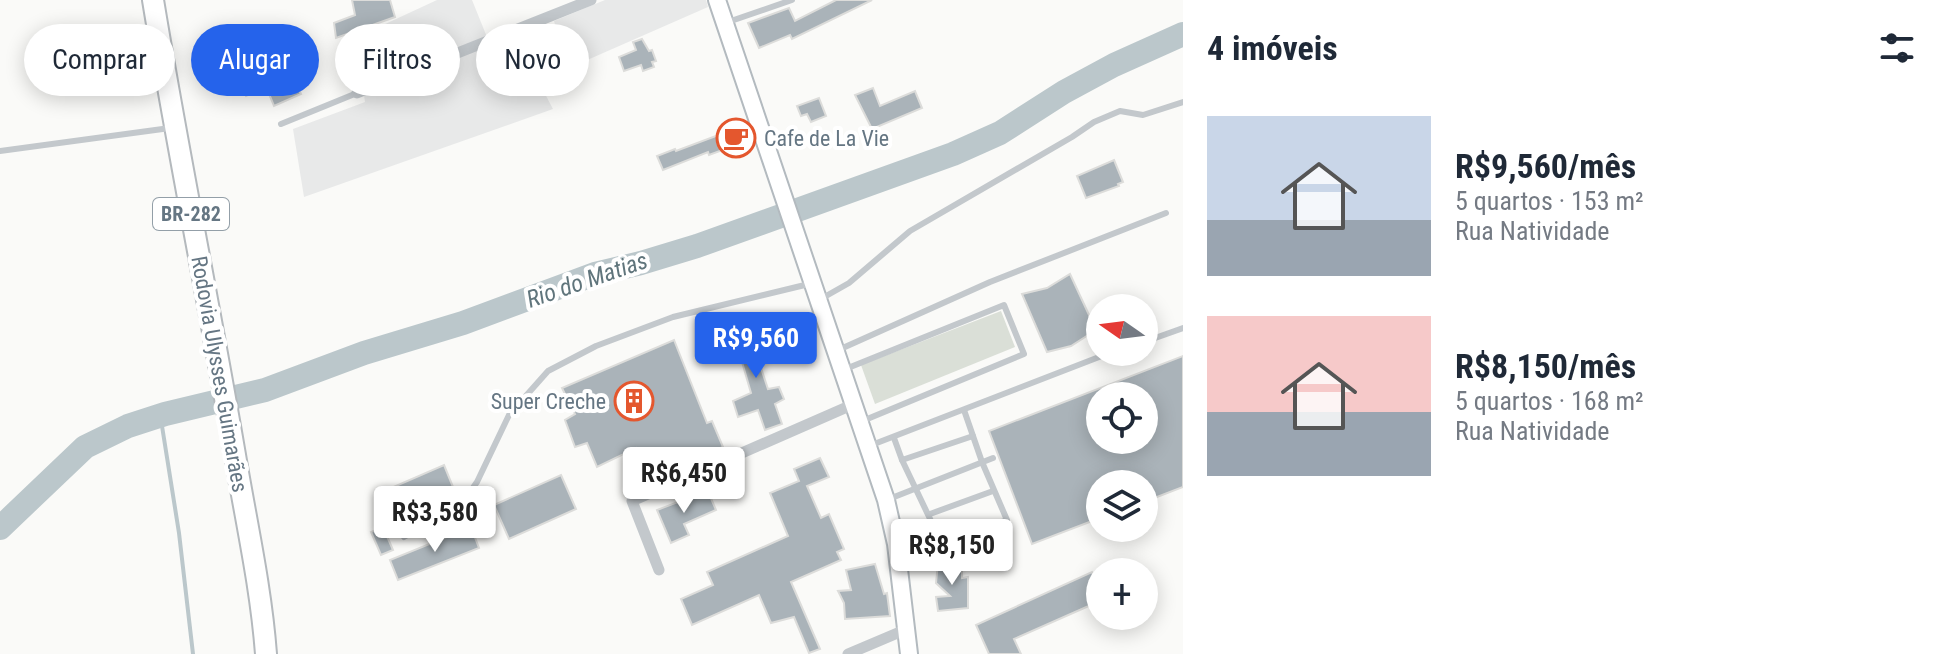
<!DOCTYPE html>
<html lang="pt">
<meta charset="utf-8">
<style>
body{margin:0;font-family:"Roboto Condensed",sans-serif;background:#f6f6f7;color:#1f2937;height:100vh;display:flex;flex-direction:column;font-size:30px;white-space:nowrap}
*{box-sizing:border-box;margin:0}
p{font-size:26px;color:#747a83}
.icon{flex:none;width:44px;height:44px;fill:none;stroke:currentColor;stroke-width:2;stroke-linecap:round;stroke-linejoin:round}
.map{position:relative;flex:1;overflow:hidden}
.panel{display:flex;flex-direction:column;background:#fff;width:760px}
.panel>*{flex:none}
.guide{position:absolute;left:24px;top:24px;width:760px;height:72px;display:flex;gap:16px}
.needle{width:52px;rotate:284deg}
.buttons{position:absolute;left:1086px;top:294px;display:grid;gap:16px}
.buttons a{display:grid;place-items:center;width:72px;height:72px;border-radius:50%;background:#fff;box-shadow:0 4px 20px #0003;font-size:40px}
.price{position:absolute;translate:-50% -68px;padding:0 18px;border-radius:8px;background:#fff;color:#222;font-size:26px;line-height:52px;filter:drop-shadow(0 2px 4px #0008)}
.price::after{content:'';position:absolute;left:50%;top:48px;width:24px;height:18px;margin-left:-12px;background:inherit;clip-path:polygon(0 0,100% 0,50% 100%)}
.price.current{background:#2563eb;color:#fff}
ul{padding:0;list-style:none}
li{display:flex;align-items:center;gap:24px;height:200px;padding:0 24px}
li span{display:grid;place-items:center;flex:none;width:224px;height:160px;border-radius:0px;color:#555}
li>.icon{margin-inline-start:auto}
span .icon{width:96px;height:96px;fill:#fffc;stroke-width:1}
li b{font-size:34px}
h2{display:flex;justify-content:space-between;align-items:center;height:96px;padding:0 24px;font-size:34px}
.pill{padding:0 28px;border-radius:36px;background:#fff;box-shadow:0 4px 20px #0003;font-size:28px;line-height:72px}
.pill.current{background:#2563eb;color:#fff}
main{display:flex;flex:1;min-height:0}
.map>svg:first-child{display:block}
.built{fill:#e8e9e9}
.green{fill:#dadfd7}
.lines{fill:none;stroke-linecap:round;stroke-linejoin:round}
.stream{stroke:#bbc7cb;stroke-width:4}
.river{stroke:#bbc7cb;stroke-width:24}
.building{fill:#aab3b9;stroke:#dcdcda;stroke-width:2;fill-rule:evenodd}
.secondary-casing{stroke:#b3babf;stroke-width:20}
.highway-casing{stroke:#b4b9bd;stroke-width:24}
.lane{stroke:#c3c8cc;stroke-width:6}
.street{stroke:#c3c8cc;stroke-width:11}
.secondary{stroke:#fff;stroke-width:16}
.highway{stroke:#fff;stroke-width:20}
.labels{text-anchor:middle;stroke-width:8;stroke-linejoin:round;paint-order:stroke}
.shield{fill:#fff;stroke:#939fa8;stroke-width:2}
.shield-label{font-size:20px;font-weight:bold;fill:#657683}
.poi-label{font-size:22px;fill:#657683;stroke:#fff;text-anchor:start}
.street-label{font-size:22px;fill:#657683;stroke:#fff}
.water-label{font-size:24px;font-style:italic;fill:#60757c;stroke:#fff}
</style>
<main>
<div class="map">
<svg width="1183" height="654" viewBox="0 0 1183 654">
<rect width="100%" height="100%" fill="#fafaf8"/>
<g class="built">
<path d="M437,0H472L491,47L515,37L553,109L304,197L293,129L365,102L355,38Z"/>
<path d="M605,0H706L708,7L569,68L554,21Z"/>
</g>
<path class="green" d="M1001,311L1015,347L875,404L861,365Z"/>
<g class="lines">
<path class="stream" d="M165,414L162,426L179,533L193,654"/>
<path class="river" d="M0,528L85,447L128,426L165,414L265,390L364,353L463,323L595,274L641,263L697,246L953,154L1000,133L1064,92L1114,65L1183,34"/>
</g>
<g class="building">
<path d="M352,0H390L395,17L336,38L334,23L355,15Z"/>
<path d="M836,0H872L792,39L790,35L759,48L748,23L789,8L795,21Z"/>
<path d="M642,39L649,51L652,50L656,61L652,62L654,67L643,71L641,65L624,71L619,57L636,50L633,42Z"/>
<path d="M291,70L301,94L274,106L264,82Z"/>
<path d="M259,74L265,88L246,96L240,82Z"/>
<path d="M873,88L880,106L915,91L922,108L872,129L855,95Z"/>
<path d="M819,98L826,116L811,122L807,114L801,116L797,106Z"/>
<path d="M737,128L742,143L709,155L708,152L663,170L657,156L675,149L676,151Z"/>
<path d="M1114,160L1123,182L1118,184L1119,186L1086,198L1077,176Z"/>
<path d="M1070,274L1096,330L1071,346L1047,352L1022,294L1047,288Z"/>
<path d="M757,329L765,335L768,345L755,350L768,389L779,387L784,399L775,404L782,424L765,430L758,410L738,417L733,401L751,393L740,355L733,358L727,339Z"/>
<path d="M674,340L707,423L712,421L723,447L649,479L636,448L597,467L587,443L575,447L565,420L575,414L562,388Z"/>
<path d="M1183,356V487L1144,502V484H1100V518L1032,544L989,431ZM1100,396H1144V440H1100Z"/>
<path d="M820,458L829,477L807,486L821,518L829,514L844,549L837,552L841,560L791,582L820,649L809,653L794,617L771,623L759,595L692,625L681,599L713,585L707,572L788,536L770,493L799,481L794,469Z"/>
<path d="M444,465L453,487L384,516L375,495Z"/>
<path d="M561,475L576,509L509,539L494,505Z"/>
<path d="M704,492L706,497L710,496L716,510L684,524L689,535L671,543L657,510Z"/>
<path d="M383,527L393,550L381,555L371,532Z"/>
<path d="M471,527L479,548L398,580L390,560Z"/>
<path d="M953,562L962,567V578L968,577V608L938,611L936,597L950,596L936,583L938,563Z"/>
<path d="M875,564L884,594L887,593L890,616L845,619L844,603L838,591L851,590L846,570Z"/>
<path d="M1092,572L1100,590V601L1014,639L1021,654H989L976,625Z"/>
</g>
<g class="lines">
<g class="secondary-casing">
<path id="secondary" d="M717,0L886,500L896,544L909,654"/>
</g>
<g class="highway-casing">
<path id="highway" d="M153,0C178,152 209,303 235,455C246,521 261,587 266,654"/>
</g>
<g class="lane">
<path d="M728,22L792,0"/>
<path d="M281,124L357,93"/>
<path d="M0,151L170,128"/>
<path d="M819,300L849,283L910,231L1072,137L1094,122L1120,111L1143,115L1183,102"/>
<path d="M1144,342L1183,328"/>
<path d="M836,351L990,282L1166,213"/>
<path d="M843,370L1004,305L1024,354L860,422"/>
<path d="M894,438L902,460L973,436"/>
<path d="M869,446L1112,352"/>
<path d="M902,460L942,544L1007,520L982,462L964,410"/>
<path d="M889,499L993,458"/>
<path d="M930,514L993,491"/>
<path d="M404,537L461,505L477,482L509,415L548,371L596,346L673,317L809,284"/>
</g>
<g class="street">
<path d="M357,93L591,0"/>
<path d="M659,570L632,501L854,404"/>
<path d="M848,654L907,629"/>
</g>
<use href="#secondary" class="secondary"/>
<use href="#highway" class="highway"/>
</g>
<defs>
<g id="cafe-ring" transform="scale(2)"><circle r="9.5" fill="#fff" stroke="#e4572e" stroke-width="1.5"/><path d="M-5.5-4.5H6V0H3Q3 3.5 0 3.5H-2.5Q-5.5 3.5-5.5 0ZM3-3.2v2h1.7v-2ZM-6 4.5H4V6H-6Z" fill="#e4572e"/></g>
<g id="building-ring" transform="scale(2)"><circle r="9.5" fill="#fff" stroke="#e4572e" stroke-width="1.5"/><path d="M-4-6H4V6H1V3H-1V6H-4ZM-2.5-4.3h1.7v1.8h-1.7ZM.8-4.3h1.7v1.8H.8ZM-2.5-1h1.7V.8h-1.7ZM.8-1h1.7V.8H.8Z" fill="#e4572e"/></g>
</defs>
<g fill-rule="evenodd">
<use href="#cafe-ring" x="736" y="138"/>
<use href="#building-ring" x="634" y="401"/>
</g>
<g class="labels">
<rect class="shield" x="153" y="198" width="76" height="32" rx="6"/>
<g class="shield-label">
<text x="191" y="221">BR-282</text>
</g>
<g class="poi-label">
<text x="764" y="146">Cafe de La Vie</text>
<text x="606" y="409" text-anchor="end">Super Creche</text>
</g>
<g class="street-label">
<text transform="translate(220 374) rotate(80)" y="8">Rodovia Ulysses Guimarães</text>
</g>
<g class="water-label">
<text transform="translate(587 280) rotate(-19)" y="8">Rio do Matias</text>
</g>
</g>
</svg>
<div class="buttons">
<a><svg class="needle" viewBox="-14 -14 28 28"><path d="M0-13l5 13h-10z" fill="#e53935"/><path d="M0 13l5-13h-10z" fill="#747a83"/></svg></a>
<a><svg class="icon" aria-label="locate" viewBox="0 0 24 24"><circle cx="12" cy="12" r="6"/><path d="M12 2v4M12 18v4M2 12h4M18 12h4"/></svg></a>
<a><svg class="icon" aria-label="layers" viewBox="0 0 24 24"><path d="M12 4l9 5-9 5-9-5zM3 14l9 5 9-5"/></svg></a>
<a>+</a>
</div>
<b class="price current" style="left:756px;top:380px">R$9,560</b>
<b class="price" style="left:684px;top:515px">R$6,450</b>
<b class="price" style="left:435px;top:554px">R$3,580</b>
<b class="price" style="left:952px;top:587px">R$8,150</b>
<div class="guide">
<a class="pill">Comprar</a>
<a class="pill current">Alugar</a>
<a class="pill">Filtros</a>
<a class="pill">Novo</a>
</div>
</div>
<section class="panel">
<h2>4 imóveis<svg class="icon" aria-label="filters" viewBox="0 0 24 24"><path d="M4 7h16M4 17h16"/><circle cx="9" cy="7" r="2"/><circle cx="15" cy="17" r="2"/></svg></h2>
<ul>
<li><span style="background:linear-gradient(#c9d6e8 65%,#9aa5b1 0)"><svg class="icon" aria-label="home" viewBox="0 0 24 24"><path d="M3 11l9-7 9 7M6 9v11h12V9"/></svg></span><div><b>R$9,560/mês</b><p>5 quartos · 153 m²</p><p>Rua Natividade</p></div></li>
<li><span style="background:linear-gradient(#f6c9c9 60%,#9aa5b1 0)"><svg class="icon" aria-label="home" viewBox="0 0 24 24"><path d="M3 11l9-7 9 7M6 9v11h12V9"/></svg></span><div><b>R$8,150/mês</b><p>5 quartos · 168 m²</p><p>Rua Natividade</p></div></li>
</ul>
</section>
</main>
